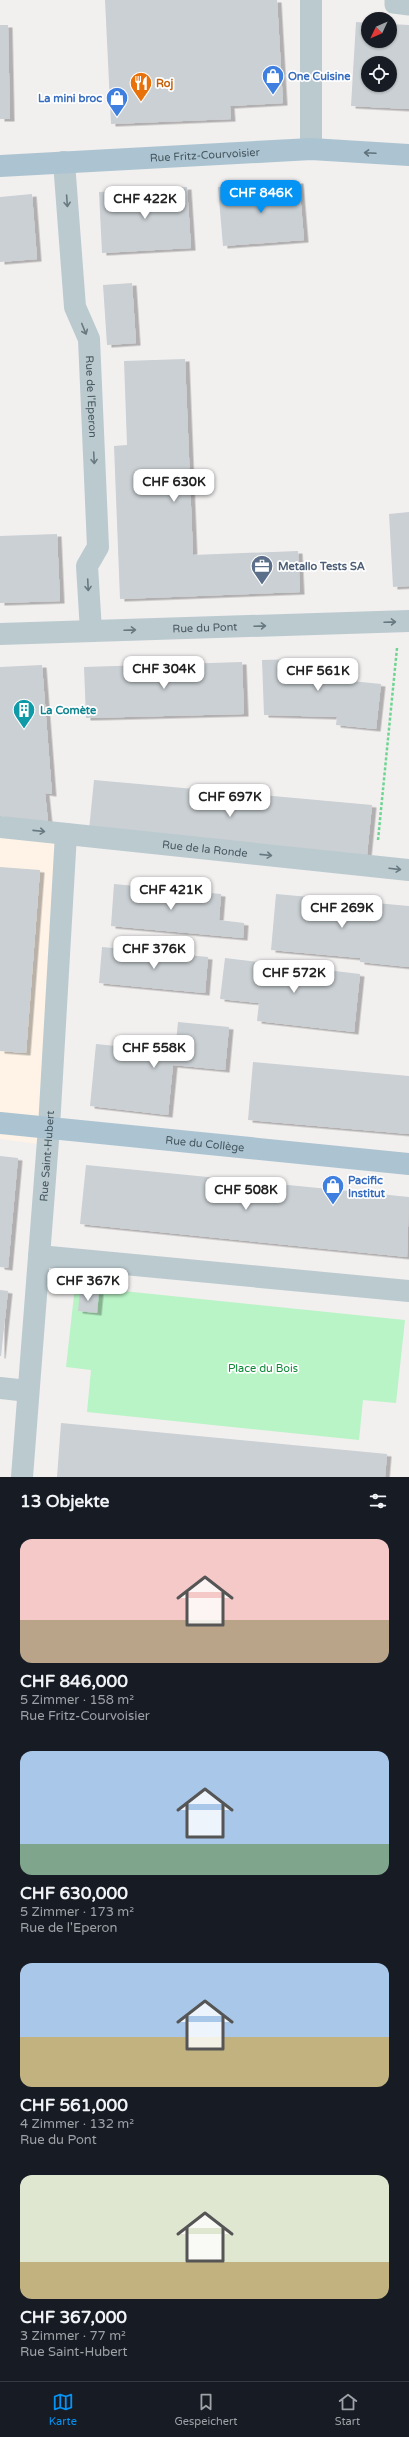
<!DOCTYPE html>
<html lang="de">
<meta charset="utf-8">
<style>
body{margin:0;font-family:"Varela Round",sans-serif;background:#242831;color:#f1f3f6;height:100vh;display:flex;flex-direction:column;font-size:15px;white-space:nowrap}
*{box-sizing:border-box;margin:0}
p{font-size:13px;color:#9ea1a6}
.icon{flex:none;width:22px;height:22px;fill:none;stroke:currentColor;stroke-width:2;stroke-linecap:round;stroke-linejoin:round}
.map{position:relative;height:1477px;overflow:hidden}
.sheet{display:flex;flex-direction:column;background:#171b24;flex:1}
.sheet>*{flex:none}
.needle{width:26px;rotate:226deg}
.buttons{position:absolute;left:361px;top:12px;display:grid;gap:8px}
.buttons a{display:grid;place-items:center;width:36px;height:36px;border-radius:50%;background:#171b24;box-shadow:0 1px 3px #0004;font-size:20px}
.price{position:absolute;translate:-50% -34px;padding:0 9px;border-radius:8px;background:#fff;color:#222;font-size:13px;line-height:26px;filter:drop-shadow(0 1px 2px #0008)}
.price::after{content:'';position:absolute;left:50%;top:24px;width:12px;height:9px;margin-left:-6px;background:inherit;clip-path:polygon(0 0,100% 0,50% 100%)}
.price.on{background:#0694f4;color:#fff}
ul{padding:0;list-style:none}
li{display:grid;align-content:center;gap:8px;height:212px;padding:0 20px}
li span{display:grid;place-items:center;height:124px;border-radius:12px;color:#555}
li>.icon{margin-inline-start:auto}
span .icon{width:72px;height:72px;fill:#fffc;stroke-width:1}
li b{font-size:17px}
h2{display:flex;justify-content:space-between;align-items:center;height:48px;padding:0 20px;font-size:17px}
.tabs{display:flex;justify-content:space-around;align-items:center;height:56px;border-top:1px solid #363941;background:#171b24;font-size:11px;color:#9ea1a6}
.tabs a{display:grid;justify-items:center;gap:2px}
.tabs .on{color:#0694f4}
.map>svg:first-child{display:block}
.commercial{fill:#fef3e6}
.park{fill:#b9f4c6}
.building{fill:#cad0d4;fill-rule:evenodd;filter:url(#shadow)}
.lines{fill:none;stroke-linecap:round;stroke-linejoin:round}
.path{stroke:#6dd591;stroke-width:2.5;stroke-dasharray:3 2;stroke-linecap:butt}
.lane{stroke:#bbcacf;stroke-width:17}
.street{stroke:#bbcacf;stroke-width:22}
.primary{stroke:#acc4d1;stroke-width:22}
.oneway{stroke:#5f727b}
.oneway2{stroke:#687980}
.labels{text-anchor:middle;stroke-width:3.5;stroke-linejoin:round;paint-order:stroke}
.shop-label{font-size:11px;font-weight:bold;fill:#366cbe;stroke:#fff;text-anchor:start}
.food-label{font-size:11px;font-weight:bold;fill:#c56008;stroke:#fff;text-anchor:start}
.street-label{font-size:11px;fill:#45565e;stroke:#fff}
.service-label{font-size:11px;font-weight:bold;fill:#4e5e75;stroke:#fff;text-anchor:start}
.culture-label{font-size:11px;font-weight:bold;fill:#0d838f;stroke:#fff;text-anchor:start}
.park-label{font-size:11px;fill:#0d8837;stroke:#fff}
</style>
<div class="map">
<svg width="409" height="1477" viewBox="0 0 409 1477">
<defs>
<filter id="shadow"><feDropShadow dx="4.5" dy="2.5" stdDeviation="0" flood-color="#0004"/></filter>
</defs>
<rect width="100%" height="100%" fill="#f2efef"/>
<path class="commercial" d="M0,836L57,842L38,1144L0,1139Z"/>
<path class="park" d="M75,1286L405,1320L396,1403L363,1400L359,1440L87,1412L91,1370L66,1367Z"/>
<g class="building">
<path d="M105,0H277L283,103L230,106L231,119L111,124Z"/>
<path d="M356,22L368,23V41H390V24L409,25V109L351,106ZM368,63H390V85H368Z"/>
<path d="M0,25H8L10,119H0Z"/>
<path d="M299,181L304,240L223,246L218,187Z"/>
<path d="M187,187L191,248L102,253L99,192Z"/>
<path d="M32,194L37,259L0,262V197Z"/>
<path d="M132,283L136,343L107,345L103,285Z"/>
<path d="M185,359L193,555L298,551L300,592L120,599L114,446L127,445L124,361Z"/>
<path d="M409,512V586L393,587L389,514Z"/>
<path d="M57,534L60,601L0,603V536Z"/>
<path d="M338,658L341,680L381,684L376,729L336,725L337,717L264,715L262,660Z"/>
<path d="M242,662L244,714L86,718L84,667Z"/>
<path d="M42,665L52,794L45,793L48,821L0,816V667Z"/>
<path d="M94,780L372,805L367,855L89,830Z"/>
<path d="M0,867L40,870L26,1053L0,1051Z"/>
<path d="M114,884L221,894L219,920L244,923L243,938L111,926Z"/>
<path d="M276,894L409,906V967L360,962V958L271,950Z"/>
<path d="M102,947L208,957L205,993L99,983Z"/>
<path d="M225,958L360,974L354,1032L257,1021L259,1003L220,999Z"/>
<path d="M178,1022L229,1027L225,1070L173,1065L168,1115L90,1106L96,1044L175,1052Z"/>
<path d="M253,1062L409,1076V1134L248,1120Z"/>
<path d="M0,1156L18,1158L8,1268L0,1267Z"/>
<path d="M86,1165L409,1197L407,1257L80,1224Z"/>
<path d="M0,1290L8,1291L1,1356H0Z"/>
<path d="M80,1290L99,1292L97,1313L78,1311Z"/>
<path d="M61,1423L387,1454L385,1477H57Z"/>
</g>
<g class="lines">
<path class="path" d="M378,840L397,648"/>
<path class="lane" d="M393,0V5L409,7"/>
<g class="street">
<path d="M311,0V149"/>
<path id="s1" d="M64,162L75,307L89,339L98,547L87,566L91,631"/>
<path id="s2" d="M0,634L409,621"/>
<path id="s3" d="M0,827L409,870"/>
<path d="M39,1256L409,1291"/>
<path d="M0,1388L28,1391"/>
<path id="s4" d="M22,1477L49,1127L66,834"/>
</g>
<g class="primary">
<path id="s5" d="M0,166L311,149L409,155"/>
<path id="s6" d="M0,1123L409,1164"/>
</g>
</g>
<defs><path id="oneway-shaft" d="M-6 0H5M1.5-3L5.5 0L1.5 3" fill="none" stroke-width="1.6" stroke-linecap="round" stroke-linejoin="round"/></defs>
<use class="oneway" href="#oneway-shaft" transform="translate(370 153) rotate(-177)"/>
<g class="oneway2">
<use href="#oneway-shaft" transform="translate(67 201) rotate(86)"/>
<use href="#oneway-shaft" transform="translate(84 329) rotate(68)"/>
<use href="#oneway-shaft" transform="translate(94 458) rotate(87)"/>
<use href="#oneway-shaft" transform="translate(88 585) rotate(87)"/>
<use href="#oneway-shaft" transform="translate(390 622) rotate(-2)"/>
<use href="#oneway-shaft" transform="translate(260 626) rotate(-2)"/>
<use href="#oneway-shaft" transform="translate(130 630) rotate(-2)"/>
<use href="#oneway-shaft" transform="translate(39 831) rotate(6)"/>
<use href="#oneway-shaft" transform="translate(266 855) rotate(6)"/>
<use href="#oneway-shaft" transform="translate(395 869) rotate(7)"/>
</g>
<defs>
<g id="shop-pin" transform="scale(1.15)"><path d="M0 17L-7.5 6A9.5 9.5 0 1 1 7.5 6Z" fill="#3f7fe0" stroke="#fff"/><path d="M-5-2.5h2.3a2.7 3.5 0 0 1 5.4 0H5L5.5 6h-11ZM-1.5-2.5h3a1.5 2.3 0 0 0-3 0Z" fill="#fff"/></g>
<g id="restaurant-pin" transform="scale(1.15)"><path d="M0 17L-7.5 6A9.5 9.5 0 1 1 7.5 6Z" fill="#e8710a" stroke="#fff"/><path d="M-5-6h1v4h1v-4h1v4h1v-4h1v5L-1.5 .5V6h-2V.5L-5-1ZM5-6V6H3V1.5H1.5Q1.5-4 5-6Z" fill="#fff"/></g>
<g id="office-pin" transform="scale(1.15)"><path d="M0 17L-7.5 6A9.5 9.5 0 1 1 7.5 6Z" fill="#5c6f8a" stroke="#fff"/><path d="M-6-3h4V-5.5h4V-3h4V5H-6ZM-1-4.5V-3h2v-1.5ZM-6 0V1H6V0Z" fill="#fff"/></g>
<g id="building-pin" transform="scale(1.15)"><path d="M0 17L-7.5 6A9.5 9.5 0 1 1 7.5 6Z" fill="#0f9aa8" stroke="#fff"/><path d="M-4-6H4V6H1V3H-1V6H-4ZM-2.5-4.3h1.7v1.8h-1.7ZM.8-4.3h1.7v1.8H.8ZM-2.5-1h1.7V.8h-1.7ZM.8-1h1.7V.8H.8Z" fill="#fff"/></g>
</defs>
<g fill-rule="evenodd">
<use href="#shop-pin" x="273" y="76"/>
<use href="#restaurant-pin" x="141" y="83"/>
<use href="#shop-pin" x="117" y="98"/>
<use href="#office-pin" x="262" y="566"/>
<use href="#building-pin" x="24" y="710"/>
<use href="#shop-pin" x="333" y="1186"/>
</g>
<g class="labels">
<g class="shop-label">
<text x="288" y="80">One Cuisine</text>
<text x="102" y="102" text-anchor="end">La mini broc</text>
<text x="348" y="1184">Pacific<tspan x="348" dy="13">Institut</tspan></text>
</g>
<g class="food-label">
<text x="156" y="87">Roj</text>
</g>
<g class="street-label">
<text dy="4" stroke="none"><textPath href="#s5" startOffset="205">Rue Fritz-Courvoisier</textPath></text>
<text dy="4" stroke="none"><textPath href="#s1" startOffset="238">Rue de l'Eperon</textPath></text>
<text dy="4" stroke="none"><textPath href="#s2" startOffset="205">Rue du Pont</textPath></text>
<text dy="4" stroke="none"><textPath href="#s3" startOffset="206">Rue de la Ronde</textPath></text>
<text dy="4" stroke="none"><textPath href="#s6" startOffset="206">Rue du Collège</textPath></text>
<text dy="4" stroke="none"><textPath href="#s4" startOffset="322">Rue Saint-Hubert</textPath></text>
</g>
<g class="service-label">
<text x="278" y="570">Metallo Tests SA</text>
</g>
<g class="culture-label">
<text x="40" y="714">La Comète</text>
</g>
<g class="park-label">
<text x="263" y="1372">Place du Bois</text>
</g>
</g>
</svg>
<div class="buttons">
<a><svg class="needle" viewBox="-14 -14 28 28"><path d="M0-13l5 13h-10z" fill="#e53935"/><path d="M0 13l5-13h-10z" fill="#9ea1a6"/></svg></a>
<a><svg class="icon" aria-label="locate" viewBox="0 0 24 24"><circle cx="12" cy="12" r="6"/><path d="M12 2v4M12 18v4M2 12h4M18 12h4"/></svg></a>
</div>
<b class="price on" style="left:261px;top:214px">CHF 846K</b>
<b class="price" style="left:145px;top:220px">CHF 422K</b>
<b class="price" style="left:174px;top:503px">CHF 630K</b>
<b class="price" style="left:164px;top:690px">CHF 304K</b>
<b class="price" style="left:318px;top:692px">CHF 561K</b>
<b class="price" style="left:230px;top:818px">CHF 697K</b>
<b class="price" style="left:171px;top:911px">CHF 421K</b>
<b class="price" style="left:342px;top:929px">CHF 269K</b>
<b class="price" style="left:154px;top:970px">CHF 376K</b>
<b class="price" style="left:294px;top:994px">CHF 572K</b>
<b class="price" style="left:154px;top:1069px">CHF 558K</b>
<b class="price" style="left:246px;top:1211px">CHF 508K</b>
<b class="price" style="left:88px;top:1302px">CHF 367K</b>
</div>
<section class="sheet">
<h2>13 Objekte<svg class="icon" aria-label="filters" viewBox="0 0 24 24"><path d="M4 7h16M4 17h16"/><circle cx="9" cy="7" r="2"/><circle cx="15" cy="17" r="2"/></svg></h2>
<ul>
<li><span style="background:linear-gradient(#f6c9c9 65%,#b9a48a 0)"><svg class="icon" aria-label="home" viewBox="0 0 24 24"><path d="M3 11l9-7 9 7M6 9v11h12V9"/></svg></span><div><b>CHF 846,000</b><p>5 Zimmer · 158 m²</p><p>Rue Fritz-Courvoisier</p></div></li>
<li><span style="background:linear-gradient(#a9c7e8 75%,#7fa58c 0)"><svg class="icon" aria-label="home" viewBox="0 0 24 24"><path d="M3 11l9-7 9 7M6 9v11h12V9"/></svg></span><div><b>CHF 630,000</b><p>5 Zimmer · 173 m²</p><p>Rue de l'Eperon</p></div></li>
<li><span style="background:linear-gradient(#a9c7e8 60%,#c2b280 0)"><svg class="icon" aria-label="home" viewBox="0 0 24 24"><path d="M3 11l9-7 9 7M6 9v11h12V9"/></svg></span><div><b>CHF 561,000</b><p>4 Zimmer · 132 m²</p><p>Rue du Pont</p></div></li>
<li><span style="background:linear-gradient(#dfe7d0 70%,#c2b280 0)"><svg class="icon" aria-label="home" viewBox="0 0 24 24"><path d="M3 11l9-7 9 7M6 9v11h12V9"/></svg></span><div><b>CHF 367,000</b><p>3 Zimmer · 77 m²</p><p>Rue Saint-Hubert</p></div></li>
</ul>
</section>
<nav class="tabs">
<a class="on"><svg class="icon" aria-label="map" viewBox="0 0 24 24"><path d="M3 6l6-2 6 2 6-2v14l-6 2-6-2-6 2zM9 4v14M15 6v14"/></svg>Karte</a>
<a><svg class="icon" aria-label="saved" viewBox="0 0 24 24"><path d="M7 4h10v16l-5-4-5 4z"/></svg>Gespeichert</a>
<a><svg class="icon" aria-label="home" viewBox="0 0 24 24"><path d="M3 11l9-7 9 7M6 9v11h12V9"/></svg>Start</a>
</nav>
